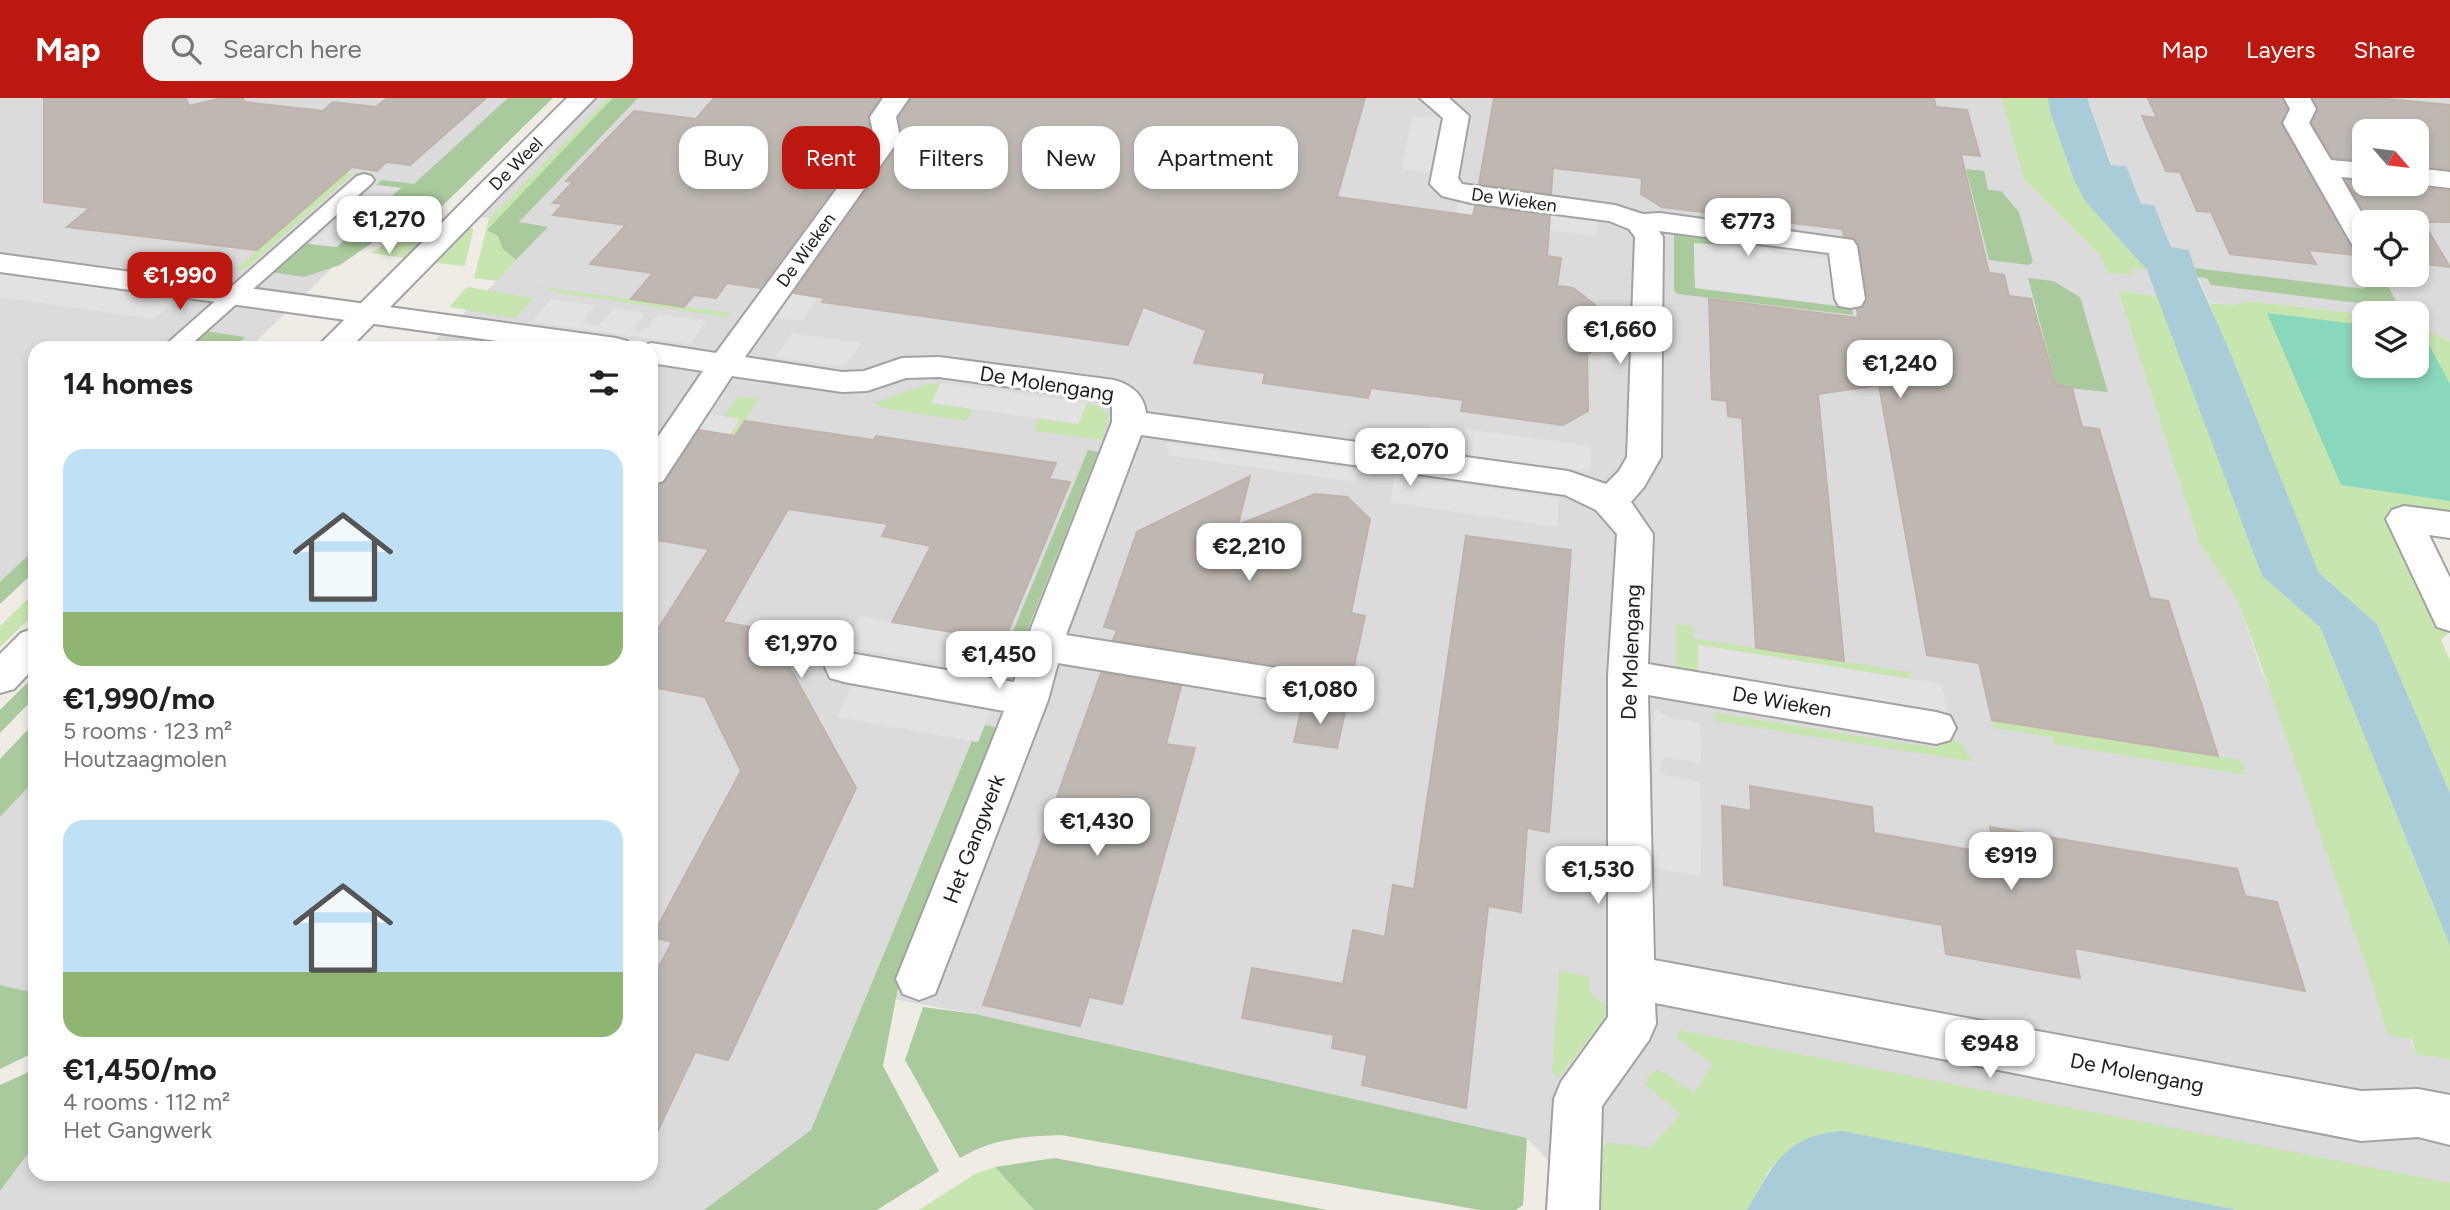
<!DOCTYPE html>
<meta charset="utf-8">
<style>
body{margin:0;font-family:Figtree,sans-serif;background:#f2f2f2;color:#202124;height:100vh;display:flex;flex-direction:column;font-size:26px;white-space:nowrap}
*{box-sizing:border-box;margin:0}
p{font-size:23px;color:#757577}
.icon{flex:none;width:38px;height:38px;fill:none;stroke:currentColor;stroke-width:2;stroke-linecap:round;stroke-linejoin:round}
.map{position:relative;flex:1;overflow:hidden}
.side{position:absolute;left:28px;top:243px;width:630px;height:840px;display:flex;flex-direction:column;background:#fff;border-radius:21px;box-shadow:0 4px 10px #0003}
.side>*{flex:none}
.top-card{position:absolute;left:679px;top:28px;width:665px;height:63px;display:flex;gap:14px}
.needle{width:46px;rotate:118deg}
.tools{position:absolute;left:2352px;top:21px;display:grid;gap:14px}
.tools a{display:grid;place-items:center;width:77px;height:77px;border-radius:14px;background:#fff;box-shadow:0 4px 10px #0003;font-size:35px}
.price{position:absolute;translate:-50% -60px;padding:0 16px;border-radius:14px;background:#fff;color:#222;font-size:23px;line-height:46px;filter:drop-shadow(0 2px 4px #0008)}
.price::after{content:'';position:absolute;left:50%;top:42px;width:21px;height:16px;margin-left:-10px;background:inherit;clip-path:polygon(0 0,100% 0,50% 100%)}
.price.current{background:#bd1810;color:#fff}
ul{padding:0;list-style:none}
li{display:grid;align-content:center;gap:14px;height:371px;padding:0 35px}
li span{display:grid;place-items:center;height:217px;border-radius:21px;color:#555}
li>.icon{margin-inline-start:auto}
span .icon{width:126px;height:126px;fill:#fffc;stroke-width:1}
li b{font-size:30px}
h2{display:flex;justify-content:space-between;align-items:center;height:84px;padding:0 35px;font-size:30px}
.chip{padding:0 24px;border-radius:21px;background:#fff;box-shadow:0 4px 10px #0003;font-size:24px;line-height:63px}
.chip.current{background:#bd1810;color:#fff}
header{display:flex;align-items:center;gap:42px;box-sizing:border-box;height:98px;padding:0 35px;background:#bd1810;color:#fff}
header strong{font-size:33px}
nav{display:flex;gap:38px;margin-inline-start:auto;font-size:24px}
.search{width:490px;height:63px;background:#f2f2f2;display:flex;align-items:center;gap:18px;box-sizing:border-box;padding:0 24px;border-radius:21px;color:#757577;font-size:26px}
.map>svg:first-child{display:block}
.residential{fill:#dcdbdb;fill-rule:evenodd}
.grass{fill:#c7e5af}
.forest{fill:#a8ca9d}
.pitch{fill:#89d7bd}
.parking{fill:#e2e2e2}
.water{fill:#a9ccd9}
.building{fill:#bfb8b2;stroke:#bfb3a9;stroke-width:2}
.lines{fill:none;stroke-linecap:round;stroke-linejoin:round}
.service-casing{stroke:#a2a2a2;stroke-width:4}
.minor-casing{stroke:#a2a2a2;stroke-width:4}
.tertiary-casing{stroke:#a2a2a2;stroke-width:4}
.service{fill:#fff;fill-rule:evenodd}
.minor{fill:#fff;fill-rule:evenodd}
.tertiary{fill:#fff;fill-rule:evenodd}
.labels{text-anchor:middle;stroke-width:6;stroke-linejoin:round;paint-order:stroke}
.far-street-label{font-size:18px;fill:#1e1e1e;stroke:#fff}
.street-label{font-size:21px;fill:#1e1e1e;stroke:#fff}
</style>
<header>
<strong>Map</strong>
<div class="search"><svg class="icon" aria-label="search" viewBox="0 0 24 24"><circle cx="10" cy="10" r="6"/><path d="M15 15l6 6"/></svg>Search here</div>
<nav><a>Map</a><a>Layers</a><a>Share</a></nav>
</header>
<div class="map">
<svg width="2450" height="1112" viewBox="0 0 2450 1112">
<rect width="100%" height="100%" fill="#eeece5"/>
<g class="residential">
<path d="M0,0H519L354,149L249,250H35V455L0,489Z"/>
<path d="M589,0H2001L2024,81L2100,157L2109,175L2132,177L2130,171L2147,172L2158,198L2118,193L2199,444L2239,505L2260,569L2416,956L2450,962V1097L1662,1067L1592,1109L1527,1040L975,916L870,897L811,1032L704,1112H0V1093L35,1046V1076H651V250H427L497,183L547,129L472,118Z"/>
<path d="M2087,0H2450V244L2417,225V215L2364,216L2249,203L2232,207L2209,204L2194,170L2171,149L2154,107H2141L2126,68L2112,67ZM2364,33H2417V86H2364ZM2364,124H2417V177H2364Z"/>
<path d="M35,682V895L0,887V719Z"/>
</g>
<g class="grass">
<path d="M608,0H613L498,138L502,150L516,162L497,183L474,180L489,121Z"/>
<path d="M2001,0H2048L2050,14L2074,82L2085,103L2147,172L2131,171L2132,177L2108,175L2100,157L2024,81Z"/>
<path d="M345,75L353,76L244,172L236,171Z"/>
<path d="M434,124L440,125L404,160L370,155L411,132Z"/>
<path d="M468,130H473V133L465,168L436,165Z"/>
<path d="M534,188L731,215L728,219L566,196Z"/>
<path d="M467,189L534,200L515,220L449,209Z"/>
<path d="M2118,193L2158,198L2262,478L2320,529L2450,848V962L2416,956L2412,941L2388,937L2368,873L2239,505L2199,444Z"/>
<path d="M2249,203L2364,216V268H2417V225L2450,244V422L2391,415L2448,535L2441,542L2450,562V695L2377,526L2319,475L2209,205L2232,207Z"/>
<path d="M941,285L931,305L973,311L966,323L883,310L874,305L925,287Z"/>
<path d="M738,298L759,301L665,443L651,441V413L740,321L724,318Z"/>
<path d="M1087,305L1099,308L1109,317L1102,342L1034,333L1039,320L1078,326Z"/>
<path d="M35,494V515L0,549V528Z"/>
<path d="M1676,526L1693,528V540L1910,574L1911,581L1699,547L1698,574L1676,570Z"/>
<path d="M1715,615L1935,650L1945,641C1968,640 1961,653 1975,664L1714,623Z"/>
<path d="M1992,622L2241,662L2246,677L2054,646L2052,639L1994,630Z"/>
<path d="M1559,873L1588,878L1590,894L1606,909L1607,917L1558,980L1552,975Z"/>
<path d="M1680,932L2450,1085V1112H2238L1843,1033L1810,1039L1771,1069L1747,1112H1592L1595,1055L1608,1044L1650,1050L1681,1016L1646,987L1648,977L1657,972L1664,974L1694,995L1713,966L1678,941L1676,936Z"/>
<path d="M995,1069L1034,1112H919L975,1076Z"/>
</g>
<g class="forest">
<path d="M508,0H553L434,116L399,129L383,126L374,134L385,136L340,167L304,179L271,174L304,145L337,149L400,90L376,87L382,82L414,86Z"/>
<path d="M613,0H638L519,124L548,129L516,162L502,150L498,138L487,132Z"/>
<path d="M1966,71L1984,73L1988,92L2001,93L2019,114L2033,164L2029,167L1989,162Z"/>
<path d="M1680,133L1721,140L1718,147L1694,146L1695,190L1852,210L1853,217L1678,196L1674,193V136Z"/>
<path d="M2194,170L2365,191L2356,174L2382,177L2400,210L2211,187L2207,180L2197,179Z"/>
<path d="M2028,180L2053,183L2080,199L2108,294L2057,289Z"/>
<path d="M205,233L245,239L234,250H188Z"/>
<path d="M1088,352L1098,354L1015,563L1005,572H986L983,567L994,542L1009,543Z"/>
<path d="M35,451V473L0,506V484Z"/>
<path d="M35,577V599L0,635V612Z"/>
<path d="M35,624V682L0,719V661Z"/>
<path d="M985,627L999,630L899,884L883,968L939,1073L877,1112H704L811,1032L972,643L978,644Z"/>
<path d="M0,887L35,895V954L0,971Z"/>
<path d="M923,909L975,916L1527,1040L1523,1107L1516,1112H1480L1061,1037C1025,1038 990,1041 960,1060L905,962Z"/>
<path d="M35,971V1046L0,1093V987Z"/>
<path d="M1055,1060L1327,1112H1034L995,1069Z"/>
</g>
<path class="pitch" d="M2267,215L2364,227V268H2417V234H2422L2450,286V403L2341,387Z"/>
<g class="parking">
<path d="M1413,18L1441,20L1430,74L1401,71Z"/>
<path d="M376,87L401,90L336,149L310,146Z"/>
<path d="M1459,103L1604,121L1598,123L1597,138L1455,120Z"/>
<path d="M843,117L870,120L802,223L772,219Z"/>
<path d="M1694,145L1767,150L1774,155L1822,160L1828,158L1834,207L1695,190Z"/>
<path d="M0,176L177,201L154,221L0,199Z"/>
<path d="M551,201L596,207L582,223L590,227H599L614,210L645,215L634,230L638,234L646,231L658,216L707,223L690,246L532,224Z"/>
<path d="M792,235L861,245L845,269L776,259Z"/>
<path d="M941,285L1087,305L1078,326L931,305Z"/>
<path d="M709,316L740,321L676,417L651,404Z"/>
<path d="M1430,326L1591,348L1590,374L1426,352Z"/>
<path d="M1167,345L1362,372V375L1355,380L1357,384L1167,357L1170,353L1165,348Z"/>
<path d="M1395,377L1559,400L1557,429L1390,404Z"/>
<path d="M860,518L994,542L983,567L986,572L844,549Z"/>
<path d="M1698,547L1942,586L1947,614L1698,574Z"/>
<path d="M852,588L990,613L978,644L837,619Z"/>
<path d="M1654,612L1660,613L1666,619L1700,625L1701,665L1666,659L1660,664V672L1665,677L1700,684L1701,778L1652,770Z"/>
</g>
<g class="water">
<path d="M2048,0H2087L2111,67L2126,68L2141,106L2154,107L2171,149L2189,152L2197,179L2227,247L2319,475L2377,526L2450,695V848L2320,529L2262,478L2147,172L2085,103L2074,82L2050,14Z"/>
<path d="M1843,1033L2238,1112H1747C1772,1068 1787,1036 1843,1033Z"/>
</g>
<g class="building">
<path d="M44,0H186L189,8L222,0H243L244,4L323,13L333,4L376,9L387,0H486L410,67L386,64L377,73L352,69L257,152L67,129L90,110L44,104Z"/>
<path d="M714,0H880L868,18L871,39L760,190L727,185L716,200L694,197L684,209L631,201L653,175L590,166L626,127L553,117L563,106L553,105L573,84L566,83L634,13L696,21Z"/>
<path d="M912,0H1365L1337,99L1473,118L1475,108L1550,118L1547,158L1561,160L1557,188L1573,190L1595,207L1590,255L1587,254L1588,313L1563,327L1461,313L1463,302L1371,290L1368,300L1263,285L1265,275L1194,265L1206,232L1143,209L1128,247L822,204L825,200L794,195L902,42L899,20Z"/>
<path d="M1494,0H1934L1936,9L1967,12L1980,58L1961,56L1989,175L2004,177L2009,198L2031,201L2056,288L2072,290L2082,329L2099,331L2150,500L2168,503L2218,658L1992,622L1979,565L1927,557L1879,287L1818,296L1844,563L1756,550L1742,320L1728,318L1727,303L1712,301L1709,201L1858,220L1857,211L1863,209L1868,201L1859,147L1853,139L1844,138L1842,131L1662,109L1641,96L1642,80L1553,70L1551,96L1479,86Z"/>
<path d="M2148,0H2281L2287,11L2281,26L2348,144L2353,152L2364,154V158L2308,152L2316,166L2230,156L2211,114L2197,113L2180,74L2166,73L2142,18L2157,20Z"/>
<path d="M2313,0H2378L2450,7V71L2417,68V33H2364V62L2333,60L2312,25L2318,12Z"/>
<path d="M2346,82L2364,83V86H2412L2415,89L2450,93V124H2423L2450,169L2417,165V124H2370Z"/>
<path d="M745,323L874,342L876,338L1056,365L1049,381L1070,384L1004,543L892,524L931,448L882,438L888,426L788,411L723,524L766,532L773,539L856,690L728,962L695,954L651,1047V884L672,844L652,839L741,673L705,599L651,589V542L709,451L651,441V389L665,384L699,332L735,338Z"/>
<path d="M1250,378L1238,427L1315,396L1347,399L1370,421L1351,515L1365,518L1349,591L1343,581L1328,575L1113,542L1117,532L1104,529L1137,434Z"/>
<path d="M1466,438L1571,452L1549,734L1527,730L1521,814L1488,808L1466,1010L1362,987L1367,957L1332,950L1334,937L1242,920L1252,870L1343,886L1353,832L1385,839L1393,787L1414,791Z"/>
<path d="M1101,575L1181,588L1166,646L1195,650L1122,906L1089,899L1080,928L983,907Z"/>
<path d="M1348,600L1337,650L1294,644L1302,608L1329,612L1343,607Z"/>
<path d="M1750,688L1872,709L1874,735L1994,756L1990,729L2237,771L2245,798L2277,804L2305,893L2074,850L2080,880L1946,856L1942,827L1724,787L1722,708L1751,713Z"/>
</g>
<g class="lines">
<g class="service-casing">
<path id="service" d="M364,76L371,78L374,82L371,86L187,250H162L357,78Z"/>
</g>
<g class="minor-casing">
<g id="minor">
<path d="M883,0H909L896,19L900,40L745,259L842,274L864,273L902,260L939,259L1114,282C1131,287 1144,296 1146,315L1568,373L1606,386L1619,373L1627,359L1635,139L1629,131L1609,123L1471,105L1442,98L1430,86L1443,20L1420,0H1449L1469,18L1458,80L1462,86L1615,107L1643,116L1660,115L1853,142L1857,148L1865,201L1861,208L1850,210L1839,208L1835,201L1829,155L1659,133L1663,139L1661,359L1644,389L1631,404L1653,436L1648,566L1936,614L1950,618L1956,630L1950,642L1936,646L1648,597L1654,862L2361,993L2418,991L2450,997V1047L2418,1039L2361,1043L1655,905L1656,926L1649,942L1602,1008L1599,1112H1547L1554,1001L1561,984L1608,919V578L1617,436L1596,412L1565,397L1141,337L1066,537L1328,578L1342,583L1348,594L1342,605L1328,610L1058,565L1048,602L935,896L919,902L903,896L896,881L1004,613L844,584L830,580L825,569L830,558L844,554L1014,584L1024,548L1112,324V307L1106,302L939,279L906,280L867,293L842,294L732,278L663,383L651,387V349L703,273L651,265V250H638L651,245L716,255L874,40L870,19Z"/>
<path d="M2284,0H2310L2316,11L2309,25L2331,62L2364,65V81L2341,79L2367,124H2364V152L2354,149L2350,143L2283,25L2290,11Z"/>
<path d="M2417,70L2450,74V90L2415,86Z"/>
<path d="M0,156L616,240L627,243L632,250H547L0,174Z"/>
<path d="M2404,408L2450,414V440L2429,437L2450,480V533L2437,529L2386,421L2392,412Z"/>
</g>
</g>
<g class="tertiary-casing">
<g id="tertiary">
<path d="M567,0H595L350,250H316Z"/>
<path d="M35,530V569L14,591L0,595V556L21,535Z"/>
</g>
</g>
<use href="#service" class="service"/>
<use href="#minor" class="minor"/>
<use href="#tertiary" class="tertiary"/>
</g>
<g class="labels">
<g class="far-street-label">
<text transform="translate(516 66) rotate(-45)" y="6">De Weel</text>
<text transform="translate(1514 102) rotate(8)" y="6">De Wieken</text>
<text transform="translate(806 152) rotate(-54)" y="6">De Wieken</text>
</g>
<g class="street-label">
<text transform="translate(1047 286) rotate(9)" y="7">De Molengang</text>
<text transform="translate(1631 554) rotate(-88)" y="7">De Molengang</text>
<text transform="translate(1782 604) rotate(10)" y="7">De Wieken</text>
<text transform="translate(974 741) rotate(-69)" y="7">Het Gangwerk</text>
<text transform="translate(2137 975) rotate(11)" y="7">De Molengang</text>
</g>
</g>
</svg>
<div class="tools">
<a><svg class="needle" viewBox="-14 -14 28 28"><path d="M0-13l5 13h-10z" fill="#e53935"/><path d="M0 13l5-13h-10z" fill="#757577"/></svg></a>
<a><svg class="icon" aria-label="locate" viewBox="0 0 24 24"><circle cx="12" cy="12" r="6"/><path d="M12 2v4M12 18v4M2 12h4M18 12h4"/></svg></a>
<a><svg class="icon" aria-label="layers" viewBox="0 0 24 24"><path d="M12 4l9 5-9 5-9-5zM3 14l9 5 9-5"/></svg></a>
</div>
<b class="price" style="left:389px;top:158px">€1,270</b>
<b class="price" style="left:1748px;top:160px">€773</b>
<b class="price current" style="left:180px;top:214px">€1,990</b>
<b class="price" style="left:1620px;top:268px">€1,660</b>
<b class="price" style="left:1900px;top:302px">€1,240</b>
<b class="price" style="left:1410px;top:390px">€2,070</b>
<b class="price" style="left:1249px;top:485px">€2,210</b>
<b class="price" style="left:801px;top:582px">€1,970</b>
<b class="price" style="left:999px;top:593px">€1,450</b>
<b class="price" style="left:1320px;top:628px">€1,080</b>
<b class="price" style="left:1097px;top:760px">€1,430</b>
<b class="price" style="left:2011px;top:794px">€919</b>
<b class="price" style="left:1598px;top:808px">€1,530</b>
<b class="price" style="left:1990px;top:982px">€948</b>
<div class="top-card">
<a class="chip">Buy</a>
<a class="chip current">Rent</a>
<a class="chip">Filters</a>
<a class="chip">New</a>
<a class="chip">Apartment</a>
</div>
<section class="side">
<h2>14 homes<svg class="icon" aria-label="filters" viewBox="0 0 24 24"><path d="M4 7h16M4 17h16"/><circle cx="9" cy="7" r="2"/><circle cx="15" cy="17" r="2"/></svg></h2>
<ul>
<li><span style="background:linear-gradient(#bfe0f5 75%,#8fb573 0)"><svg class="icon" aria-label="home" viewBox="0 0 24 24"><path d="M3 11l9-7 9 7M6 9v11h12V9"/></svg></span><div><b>€1,990/mo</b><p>5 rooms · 123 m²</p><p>Houtzaagmolen</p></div></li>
<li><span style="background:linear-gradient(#bfe0f5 70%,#8fb573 0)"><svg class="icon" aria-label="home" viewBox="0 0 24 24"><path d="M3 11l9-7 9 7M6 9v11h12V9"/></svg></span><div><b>€1,450/mo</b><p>4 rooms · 112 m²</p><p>Het Gangwerk</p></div></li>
</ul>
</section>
</div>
